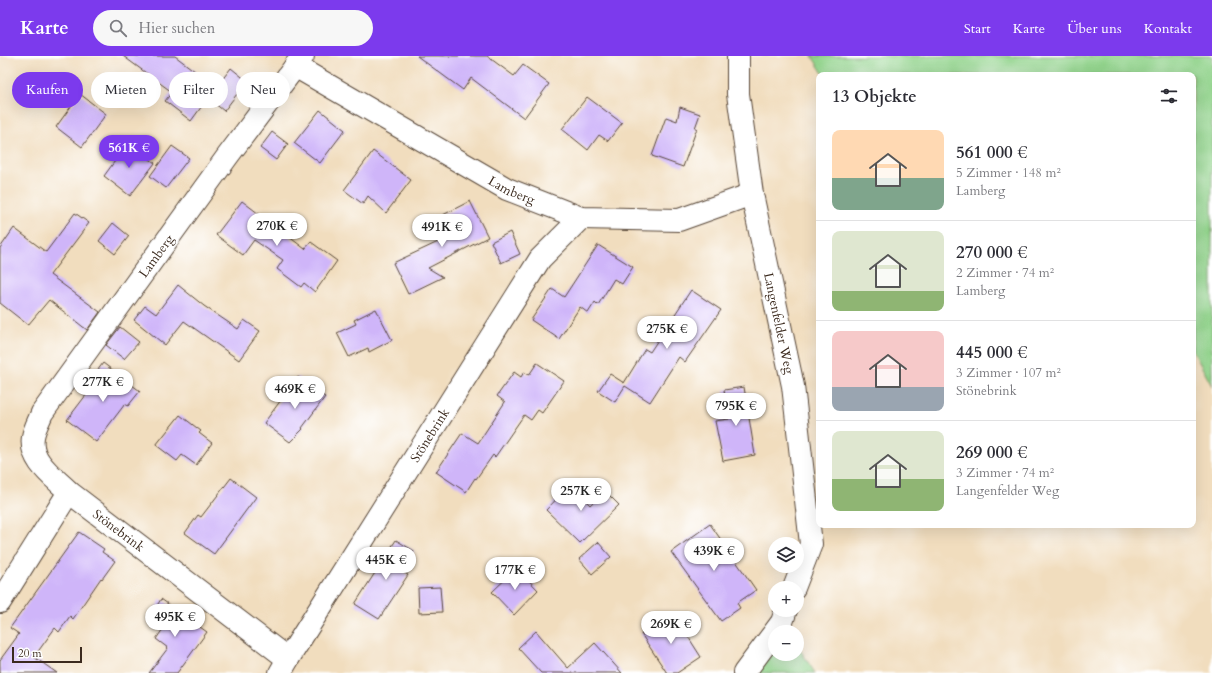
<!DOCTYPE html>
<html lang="de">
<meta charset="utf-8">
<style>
body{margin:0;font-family:Cardo,serif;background:#f7f7f7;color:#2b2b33;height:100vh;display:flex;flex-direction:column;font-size:15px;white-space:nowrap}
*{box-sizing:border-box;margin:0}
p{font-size:13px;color:#7c7c81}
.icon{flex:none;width:22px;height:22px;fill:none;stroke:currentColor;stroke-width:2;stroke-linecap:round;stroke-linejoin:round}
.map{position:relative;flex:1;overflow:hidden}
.sheet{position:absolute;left:816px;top:16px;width:380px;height:456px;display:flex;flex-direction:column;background:#fff;border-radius:8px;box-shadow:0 4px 16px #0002}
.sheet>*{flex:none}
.hud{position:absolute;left:12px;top:16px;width:380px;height:36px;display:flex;gap:8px}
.controls{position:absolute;left:768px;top:481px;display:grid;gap:8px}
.controls a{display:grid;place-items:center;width:36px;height:36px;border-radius:50%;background:#fff;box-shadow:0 4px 16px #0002;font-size:20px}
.scale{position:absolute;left:12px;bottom:10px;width:70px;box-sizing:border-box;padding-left:4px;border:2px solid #3b2a1e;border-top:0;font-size:11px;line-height:14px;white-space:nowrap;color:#3b2a1e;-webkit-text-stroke:3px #fff;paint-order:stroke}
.price{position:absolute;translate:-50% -34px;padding:0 9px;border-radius:14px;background:#fff;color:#222;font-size:13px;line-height:26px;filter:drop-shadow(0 1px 2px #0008)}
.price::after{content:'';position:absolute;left:50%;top:24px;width:12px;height:9px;margin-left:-6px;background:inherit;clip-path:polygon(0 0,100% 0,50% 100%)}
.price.on{background:#7c3aed;color:#fff}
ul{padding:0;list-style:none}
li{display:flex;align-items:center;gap:12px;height:100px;padding:0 16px}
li+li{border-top:1px solid #e1e1e2}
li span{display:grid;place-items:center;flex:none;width:112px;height:80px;border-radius:8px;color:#555}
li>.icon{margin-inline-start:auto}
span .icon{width:48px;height:48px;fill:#fffc;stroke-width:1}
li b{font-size:17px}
h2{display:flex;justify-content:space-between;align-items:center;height:48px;padding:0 16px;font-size:17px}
.pill{padding:0 14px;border-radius:18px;background:#fff;box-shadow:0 4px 16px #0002;font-size:14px;line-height:36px}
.pill.on{background:#7c3aed;color:#fff}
header{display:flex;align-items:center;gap:24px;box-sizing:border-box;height:56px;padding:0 20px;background:#7c3aed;color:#fff}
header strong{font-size:19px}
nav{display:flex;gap:22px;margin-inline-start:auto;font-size:14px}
.search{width:280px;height:36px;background:#f7f7f7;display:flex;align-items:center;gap:10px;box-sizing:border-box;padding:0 14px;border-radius:22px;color:#7c7c81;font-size:15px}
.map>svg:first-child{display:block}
.green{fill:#91d38b;stroke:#667e54}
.building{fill:#cfb5f9}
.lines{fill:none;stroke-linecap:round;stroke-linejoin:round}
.minor-casing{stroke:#564536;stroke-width:24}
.minor{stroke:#fff;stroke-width:22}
.labels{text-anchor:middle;stroke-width:4;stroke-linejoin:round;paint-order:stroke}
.street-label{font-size:13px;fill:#3b2a1e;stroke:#fff}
</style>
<header>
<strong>Karte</strong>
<div class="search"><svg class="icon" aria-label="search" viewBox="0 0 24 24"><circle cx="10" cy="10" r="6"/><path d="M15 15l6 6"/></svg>Hier suchen</div>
<nav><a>Start</a><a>Karte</a><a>Über uns</a><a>Kontakt</a></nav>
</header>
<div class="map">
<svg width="1212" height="617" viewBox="0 0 1212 617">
<rect width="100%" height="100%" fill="#fff"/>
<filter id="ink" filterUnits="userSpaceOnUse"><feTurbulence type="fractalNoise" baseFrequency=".025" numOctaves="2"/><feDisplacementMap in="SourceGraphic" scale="8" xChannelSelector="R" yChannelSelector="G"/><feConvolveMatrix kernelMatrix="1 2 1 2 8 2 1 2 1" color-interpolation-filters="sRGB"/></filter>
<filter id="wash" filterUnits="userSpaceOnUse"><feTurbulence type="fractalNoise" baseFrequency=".012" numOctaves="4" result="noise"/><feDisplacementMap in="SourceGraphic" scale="16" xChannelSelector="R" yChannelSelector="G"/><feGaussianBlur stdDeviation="0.9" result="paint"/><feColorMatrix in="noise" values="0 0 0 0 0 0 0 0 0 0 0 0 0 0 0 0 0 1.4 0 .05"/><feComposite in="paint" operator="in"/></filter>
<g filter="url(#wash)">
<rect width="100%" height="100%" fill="#f1ddbe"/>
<g class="green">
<path d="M812,0H1212V330L1193,295V19H824Z"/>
<path d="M775,587V598H797V589L815,617H754Z"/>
</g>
<g id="blocks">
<g class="building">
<path d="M123,0H175L216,31L191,65L165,45L172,36Z"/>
<path d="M417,0H487L514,20L523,9L549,28L524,62L471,22L463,34Z"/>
<path d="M231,12L247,25L224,55L208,42Z"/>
<path d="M80,38L106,58L82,91L56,71Z"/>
<path d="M587,41L622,67L608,85L599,79L588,94L562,73Z"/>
<path d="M680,51L700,58L695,72H697L683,111L652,100L666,61L677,65Z"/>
<path d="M320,54L345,74L320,107L294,87Z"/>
<path d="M272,76L288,88L276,104L260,92Z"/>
<path d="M128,87L155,107L130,140L104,120Z"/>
<path d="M172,90L189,102L166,132L150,120Z"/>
<path d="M373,95L411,124L386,157L368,140L363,148L344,134Z"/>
<path d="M242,145L305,193L311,186L337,205L315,236L304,227L301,231L277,213L283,204L254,184L243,199L216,179Z"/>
<path d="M470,145L488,181L428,212L443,221L408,238L393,207L451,180L441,160Z"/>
<path d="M75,157L89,167L50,219L100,256L87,274L49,244L28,269L0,247V192L14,172L46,196Z"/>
<path d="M113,167L129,180L115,198L99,185Z"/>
<path d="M510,176L520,198L501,207L491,186Z"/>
<path d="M598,189L633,211L622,228L614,223L598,249L595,246L588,257L580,251L559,283L531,264L552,233L564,241Z"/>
<path d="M178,229L204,250L238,273L244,264L260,275L239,304L184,265L165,289L134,264L145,250L156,258Z"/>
<path d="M691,234L721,254L685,306L679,301L650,346L625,330L615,346L598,335L610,318L624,327L645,293L650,296Z"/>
<path d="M376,253L392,284L369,296L368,292L349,301L337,277L356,268L354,264Z"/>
<path d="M120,271L139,286L124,303L106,289Z"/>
<path d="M103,307L140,335L128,350L125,348L96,386L67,364L96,326L91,323Z"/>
<path d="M537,307L564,325L542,357L538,354L531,364L524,359L495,401L493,399L476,423L475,422L466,436L436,416L462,377L478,387L505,346L497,340L514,316L521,321L524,316L529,319Z"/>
<path d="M298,321L325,341L302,372L303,373L290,386L264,367Z"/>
<path d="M744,331L755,399L723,405L715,365L729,363L724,334Z"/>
<path d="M180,359L201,375L199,377L212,387L196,409L182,399L177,405L156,389Z"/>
<path d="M231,422L256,441L214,498L185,477L198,459L201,461Z"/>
<path d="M570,429L590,449L605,435L619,449L580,487L546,454Z"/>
<path d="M710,468L756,534L737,547L740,552L721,565L671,496Z"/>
<path d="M79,476L104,493L102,496L115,505L102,523L101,522L73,563L70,560L59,576L55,572L34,601L57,617H0V604L19,578L10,572Z"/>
<path d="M396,484L414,495L401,515L408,519L379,563L355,548Z"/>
<path d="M598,486L611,501L592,518L579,503Z"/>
<path d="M517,512L538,534L514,559L492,536Z"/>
<path d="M440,531L442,556L419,557L418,532Z"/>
<path d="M161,543L207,576L177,617H149L168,592L156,583L163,573L149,563Z"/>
<path d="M673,557L701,601L677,617H667L641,578Z"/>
<path d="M536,575L568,612L595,587L622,617H541L518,592Z"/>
</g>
</g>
</g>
<g filter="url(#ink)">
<use href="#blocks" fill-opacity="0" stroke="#564536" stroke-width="1"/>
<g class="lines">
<g class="minor-casing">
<g id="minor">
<path id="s1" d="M738,0V38L752,138L793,330L811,488L794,532"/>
<path id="s2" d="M295,10L507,133L581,162L679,164L752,138"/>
<path d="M0,546L69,436"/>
<path id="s3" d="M288,603L69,436C54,421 29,405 33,381C34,373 39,365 42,357L227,101L303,0"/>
<path id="s4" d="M280,617L288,603L540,203L581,162"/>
<path d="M744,617L782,566L786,554"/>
</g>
</g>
<use href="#minor" class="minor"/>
</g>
</g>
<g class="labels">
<g class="street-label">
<text dy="5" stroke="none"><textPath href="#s2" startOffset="250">Lamberg</textPath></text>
<text dy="5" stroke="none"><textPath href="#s3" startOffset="564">Lamberg</textPath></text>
<text dy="5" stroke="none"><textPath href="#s1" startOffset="271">Langenfelder Weg</textPath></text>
<text dy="5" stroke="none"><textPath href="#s4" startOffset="281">Stönebrink</textPath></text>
<text transform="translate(119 474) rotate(37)" y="5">Stönebrink</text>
</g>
</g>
</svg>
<div class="controls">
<a><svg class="icon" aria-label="layers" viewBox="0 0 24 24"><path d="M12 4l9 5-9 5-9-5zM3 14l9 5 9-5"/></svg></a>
<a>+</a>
<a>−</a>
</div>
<div class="scale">20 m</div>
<b class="price on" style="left:129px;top:113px">561K €</b>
<b class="price" style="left:277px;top:191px">270K €</b>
<b class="price" style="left:442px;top:192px">491K €</b>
<b class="price" style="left:667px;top:294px">275K €</b>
<b class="price" style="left:103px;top:347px">277K €</b>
<b class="price" style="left:295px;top:354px">469K €</b>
<b class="price" style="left:736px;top:371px">795K €</b>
<b class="price" style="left:581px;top:456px">257K €</b>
<b class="price" style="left:714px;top:516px">439K €</b>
<b class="price" style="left:386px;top:525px">445K €</b>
<b class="price" style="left:515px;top:535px">177K €</b>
<b class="price" style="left:175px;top:582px">495K €</b>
<b class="price" style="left:671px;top:589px">269K €</b>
<div class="hud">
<a class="pill on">Kaufen</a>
<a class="pill">Mieten</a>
<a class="pill">Filter</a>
<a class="pill">Neu</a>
</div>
<section class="sheet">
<h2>13 Objekte<svg class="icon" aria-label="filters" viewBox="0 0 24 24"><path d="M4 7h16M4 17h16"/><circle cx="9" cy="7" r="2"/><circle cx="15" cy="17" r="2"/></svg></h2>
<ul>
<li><span style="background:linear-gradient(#ffd9b3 60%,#7fa58c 0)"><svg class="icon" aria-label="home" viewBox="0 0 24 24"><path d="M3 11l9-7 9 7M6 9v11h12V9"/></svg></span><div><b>561 000 €</b><p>5 Zimmer · 148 m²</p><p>Lamberg</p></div></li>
<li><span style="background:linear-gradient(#dfe7d0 75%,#8fb573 0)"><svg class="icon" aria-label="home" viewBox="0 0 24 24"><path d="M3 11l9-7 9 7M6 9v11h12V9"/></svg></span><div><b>270 000 €</b><p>2 Zimmer · 74 m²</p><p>Lamberg</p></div></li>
<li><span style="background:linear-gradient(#f6c9c9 70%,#9aa5b1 0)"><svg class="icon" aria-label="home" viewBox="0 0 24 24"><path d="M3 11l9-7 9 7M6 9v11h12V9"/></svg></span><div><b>445 000 €</b><p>3 Zimmer · 107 m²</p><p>Stönebrink</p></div></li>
<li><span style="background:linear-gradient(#dfe7d0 60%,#8fb573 0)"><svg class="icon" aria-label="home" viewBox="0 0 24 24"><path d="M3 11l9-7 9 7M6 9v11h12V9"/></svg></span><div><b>269 000 €</b><p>3 Zimmer · 74 m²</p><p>Langenfelder Weg</p></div></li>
</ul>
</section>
</div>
